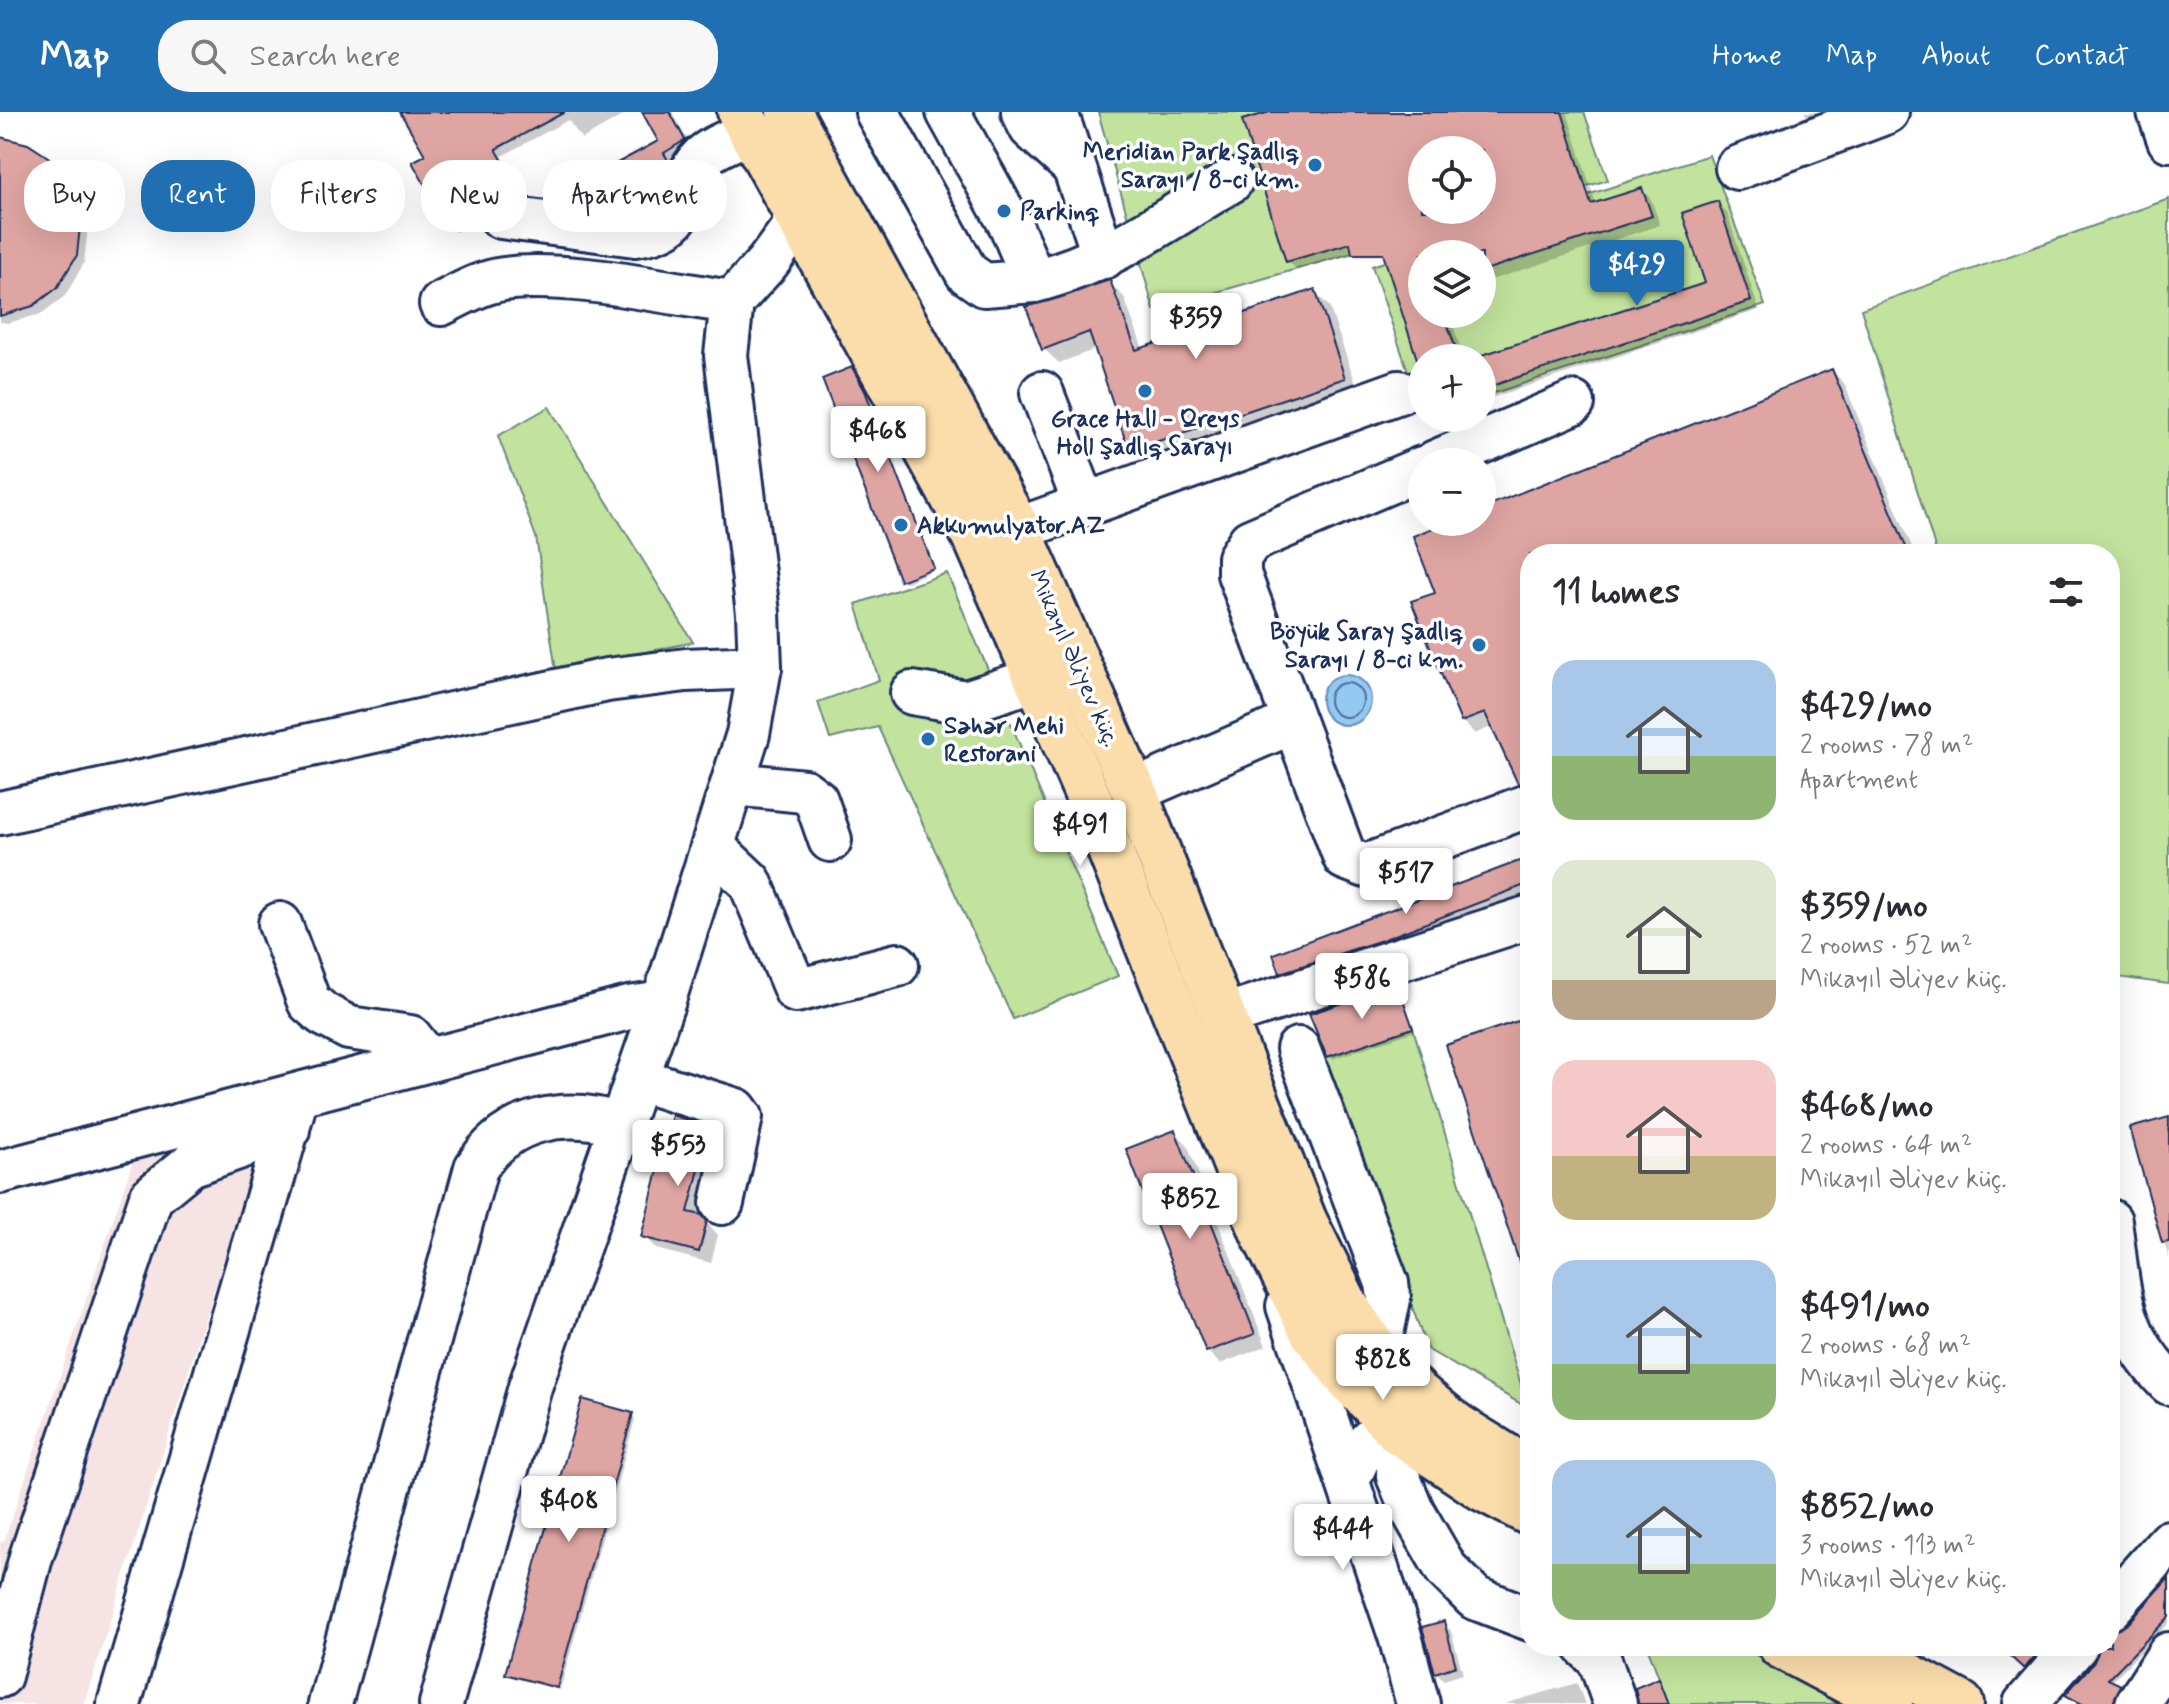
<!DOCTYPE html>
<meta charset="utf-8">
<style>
body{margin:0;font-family:Mynerve,sans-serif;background:#f7f7f7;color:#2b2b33;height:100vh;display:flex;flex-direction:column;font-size:30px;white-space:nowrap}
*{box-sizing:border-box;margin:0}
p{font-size:26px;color:#7c7c81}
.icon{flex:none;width:44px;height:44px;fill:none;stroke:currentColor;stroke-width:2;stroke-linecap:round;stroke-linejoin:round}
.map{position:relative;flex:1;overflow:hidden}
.drawer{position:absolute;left:1520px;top:432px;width:600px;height:1112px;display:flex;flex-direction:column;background:#fff;border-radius:32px;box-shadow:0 8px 32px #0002}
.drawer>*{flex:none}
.banner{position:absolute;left:24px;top:48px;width:760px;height:72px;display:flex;gap:16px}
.buttons{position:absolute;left:1408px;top:24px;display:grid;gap:16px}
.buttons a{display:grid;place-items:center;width:88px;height:88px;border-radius:50%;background:#fff;box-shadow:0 8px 32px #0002;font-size:40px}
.price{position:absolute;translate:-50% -68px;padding:0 18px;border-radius:8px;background:#fff;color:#222;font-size:26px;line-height:52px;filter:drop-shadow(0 2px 4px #0008)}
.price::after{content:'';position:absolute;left:50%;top:48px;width:24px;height:18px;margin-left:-12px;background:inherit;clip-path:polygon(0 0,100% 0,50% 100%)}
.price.current{background:#1f6fb2;color:#fff}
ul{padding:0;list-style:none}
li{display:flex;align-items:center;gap:24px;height:200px;padding:0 32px}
li span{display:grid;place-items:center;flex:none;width:224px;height:160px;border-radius:24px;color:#555}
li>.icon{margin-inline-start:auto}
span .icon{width:96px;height:96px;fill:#fffc;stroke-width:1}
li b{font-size:34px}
h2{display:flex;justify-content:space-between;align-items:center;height:96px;padding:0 32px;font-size:34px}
.pill{padding:0 28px;border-radius:32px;background:#fff;box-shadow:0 8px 32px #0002;font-size:28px;line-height:72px}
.pill.current{background:#1f6fb2;color:#fff}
header{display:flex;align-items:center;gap:48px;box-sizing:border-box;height:112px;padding:0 40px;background:#1f6fb2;color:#fff}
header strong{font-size:38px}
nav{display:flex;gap:44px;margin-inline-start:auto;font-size:28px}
.search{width:560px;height:72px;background:#f7f7f7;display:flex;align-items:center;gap:20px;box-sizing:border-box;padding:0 28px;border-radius:32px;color:#7c7c81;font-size:30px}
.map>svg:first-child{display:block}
.built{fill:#f5e4e3}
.green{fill:#c1e39d;stroke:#6e897e;stroke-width:2;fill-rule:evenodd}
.water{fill:#94c9f2;stroke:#648bb7;stroke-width:2}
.shadow{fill:#0003;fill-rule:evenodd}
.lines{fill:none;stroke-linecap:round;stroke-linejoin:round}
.shore{stroke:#4b6d99;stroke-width:2}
.building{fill:#dfa5a2;stroke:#1b2f5e;stroke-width:2;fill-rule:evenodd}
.minor-casing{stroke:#1b2f5e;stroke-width:48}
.major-casing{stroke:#1b2f5e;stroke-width:50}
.minor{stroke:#fff;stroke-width:42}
.major{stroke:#fbddab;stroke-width:44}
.poi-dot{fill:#1f6fb2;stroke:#fff;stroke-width:3}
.labels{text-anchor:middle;stroke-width:7;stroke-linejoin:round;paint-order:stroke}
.poi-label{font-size:24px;font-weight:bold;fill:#1b2f5e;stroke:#fff;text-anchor:start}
.street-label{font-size:24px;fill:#1b2f5e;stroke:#fff}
</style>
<header>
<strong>Map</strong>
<div class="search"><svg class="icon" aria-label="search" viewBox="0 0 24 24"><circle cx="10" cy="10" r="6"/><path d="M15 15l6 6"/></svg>Search here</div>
<nav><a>Home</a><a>Map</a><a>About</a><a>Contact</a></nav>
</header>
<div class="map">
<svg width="2169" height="1592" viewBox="0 0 2169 1592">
<rect width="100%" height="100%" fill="#fff"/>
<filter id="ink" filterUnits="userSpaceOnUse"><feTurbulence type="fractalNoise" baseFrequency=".0125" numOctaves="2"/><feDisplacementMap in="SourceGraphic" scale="16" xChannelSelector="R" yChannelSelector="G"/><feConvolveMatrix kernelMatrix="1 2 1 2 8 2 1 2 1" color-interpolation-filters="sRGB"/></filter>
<g filter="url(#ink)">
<path class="built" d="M269,1003L84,1592H0V1430L4,1429L135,1043Z"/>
<g class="green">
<path d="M1098,0H1584L1608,68L1154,198ZM1422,38H1482V98H1422Z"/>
<path d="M1709,43L1765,193L1482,285V246H1422V300L1372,154ZM1422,142H1482V202H1422Z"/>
<path d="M2169,87V872L2110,864V442H1937L1861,197Z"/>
<path d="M549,295L693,530L556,559L536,425L498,324Z"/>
<path d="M947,461L1118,864L1013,907L878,615L830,627L818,590L879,568L856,492Z"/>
<path d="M1413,916L1528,1296L1427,1237L1324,946Z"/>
<path d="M1647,1534H1739L1846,1592H1669Z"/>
</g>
<circle class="water" cx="1346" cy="588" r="25"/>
<g class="shadow">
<path d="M402,0H629L582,27L568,8L502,44L523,83L498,89L486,103L456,120L449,113L427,44Z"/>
<path d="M644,0H672L691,35L670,48L675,58L670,71L616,101L591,98L588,94L618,98V95L584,90L661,30Z"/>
<path d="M1276,0H1567L1596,93L1642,78L1651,87L1660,113L1482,171V142H1422V202H1449L1464,246H1422V255L1382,132L1297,158L1288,149ZM1422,38H1482V98H1422Z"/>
<path d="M1804,0H1824L1809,6Z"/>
<path d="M0,27L59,57L78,82L88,114L84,151L65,184L41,202L8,211L0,210Z"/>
<path d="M1718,92L1727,101L1759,198L1482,289L1481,246L1708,172Z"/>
<path d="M1109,170L1124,185L1143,237L1314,180L1329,194L1359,281L1145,352L1130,338L1096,237L1059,251L1044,237Z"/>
<path d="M852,257L868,284L934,454L901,466Z"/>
<path d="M1832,259L1844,271L1915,442H1530V681L1520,671L1493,614L1475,622L1462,609L1438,482L1453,410H1482V398Z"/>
<path d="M936,457L905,471L904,469Z"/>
<path d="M1530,747V787L1294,872L1282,859Z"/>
<path d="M1397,875L1415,919L1332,947L1328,944Z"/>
<path d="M2169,1007V1147L2132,1017Z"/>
<path d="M709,1017L721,1029L702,1105L718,1123L711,1151L656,1137L644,1124Z"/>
<path d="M1175,1020L1187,1032L1266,1234L1220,1252L1207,1239Z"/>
<path d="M632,1303L635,1307L560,1578L511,1565L508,1561Z"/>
<path d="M2169,1469V1511L2111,1570L2123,1578L2117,1592H2082L2071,1586L2067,1583L2101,1540V1534H2110V1521L2129,1514Z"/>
<path d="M1443,1511L1451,1519L1463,1562L1444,1568L1436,1560Z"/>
<path d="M2001,1534H2052L2028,1559Z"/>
<path d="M1577,1571L1585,1592H1504Z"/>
</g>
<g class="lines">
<circle class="shore" cx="1346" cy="588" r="17"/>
</g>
<g class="building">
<path d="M400,0H565L496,37L518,76L491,83L479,97L448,114L412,50L425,43Z"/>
<path d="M642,0H670L685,28L664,41L669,50L664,65L608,95L582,92L573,75L658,29Z"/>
<path d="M1270,0H1562L1591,92L1642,76L1652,104L1482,159V142H1422V202H1444L1459,246L1417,247L1383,142H1352L1350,131L1286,150L1242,8ZM1422,38H1482V98H1422Z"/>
<path d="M0,25L28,32L51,47L71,72L81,105L77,143L57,176L33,194L0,204Z"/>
<path d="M1718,89L1751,189L1482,277V243L1705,171L1682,101Z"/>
<path d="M1110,168L1136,238L1315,177L1345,266L1129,339L1089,220L1042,238L1026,195Z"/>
<path d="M852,255L865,279L934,456L900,469L822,267Z"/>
<path d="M1832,257L1909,442H1530V670L1518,672L1485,601L1461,610L1411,489L1435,481L1413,424L1447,410H1482V396Z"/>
<path d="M1530,745V771L1382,828L1280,861L1273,842Z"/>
<path d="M1398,873L1413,916L1327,945L1309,902Z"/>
<path d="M1530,905V1169L1526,1170L1446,933Z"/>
<path d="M672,1003L710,1015L688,1100L702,1103L707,1109L699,1140L641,1125Z"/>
<path d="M2169,1005V1130L2162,1131L2130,1016Z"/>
<path d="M1175,1018L1255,1222L1206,1240L1126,1037Z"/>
<path d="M582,1287L633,1301L557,1576L505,1562Z"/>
<path d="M2169,1466V1505L2108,1567L2121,1573L2113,1592H2082L2065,1583L2094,1550L2099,1534H2110V1519L2128,1512Z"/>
<path d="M1444,1509L1456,1554L1435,1561L1422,1515Z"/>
<path d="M1999,1534H2044L2024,1557Z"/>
<path d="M1659,1566L1669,1592H1638L1635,1576Z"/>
</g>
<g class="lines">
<g class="minor-casing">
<g id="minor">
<path d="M877,0L967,161L984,173L1034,169"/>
<path d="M948,0L1011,114L1034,169C1107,151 1168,107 1231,69"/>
<path d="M1023,0L1031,16L1073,54"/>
<path d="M1056,0L1104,145"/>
<path d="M2159,0L2169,28"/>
<path d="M1737,56L1887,0"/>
<path d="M501,105L635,123C701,114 671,78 700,47C711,35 735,27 751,19"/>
<path d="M441,192C461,182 481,170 504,167C567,158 666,181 732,190"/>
<path d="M1042,281L1085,393"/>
<path d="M1435,350L1573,291"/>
<path d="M1422,356L1250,429L1239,446V462L1345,746L1366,754L1530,693"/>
<path d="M1018,417L1399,280"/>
<path d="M912,581L966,590L1036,567"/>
<path d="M734,672L804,679L816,688L830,728"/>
<path d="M1134,679L1293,610"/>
<path d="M0,701L607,568L686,558L760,555"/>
<path d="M714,736L750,770L796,879L897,853"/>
<path d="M280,812L309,890L323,902L349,916L410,925L428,948"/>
<path d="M1224,904L1530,805"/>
<path d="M1298,937L1387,1171L1389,1187L1378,1241"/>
<path d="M637,967L736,998L741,1005L722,1091"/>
<path d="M0,1060L629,896L663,891"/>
<path d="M2110,1109C2120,1179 2116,1218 2169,1271"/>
<path d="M1288,1194L1400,1524L1418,1592"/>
<path d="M1351,1362C1362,1338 1369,1317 1399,1320L1398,1364L1412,1398L1446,1457L1475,1486L1530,1507"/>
<path d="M2110,1496L2169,1430"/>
<path d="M1585,1534L1600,1549L1615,1592"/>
<path d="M0,1564L31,1445L151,1085L190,1053L288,1018"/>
<path d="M119,1592L293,998"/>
<path d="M330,1592L476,1056C507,1005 567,995 620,1013"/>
<path d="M441,1592L530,1275L663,891L748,622L760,555L758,501L726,243L732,190L768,150L801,105"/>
<path d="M2025,1592L2076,1534"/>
<path d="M2137,1592L2169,1542"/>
</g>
</g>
<g class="major-casing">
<g id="major">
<path d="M740,0L977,429L1091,691L1263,1121L1313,1221L1350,1269L1399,1320L1482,1376L1530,1401"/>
<path d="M789,0L1018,417L1134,679L1304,1108L1349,1199L1378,1241L1418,1282L1457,1314L1530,1359"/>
<path d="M1781,1534L1890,1592"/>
<path d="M1853,1534L1961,1592"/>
</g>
</g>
<use href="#minor" class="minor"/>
<use href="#major" class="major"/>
</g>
</g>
<g class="poi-dot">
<circle cx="1315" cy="53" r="8"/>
<circle cx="1004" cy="99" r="8"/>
<circle cx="1145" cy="279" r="8"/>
<circle cx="901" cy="413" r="8"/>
<circle cx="1479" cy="533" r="8"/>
<circle cx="928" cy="627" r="8"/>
</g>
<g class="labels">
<g class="poi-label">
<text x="1299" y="47" text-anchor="end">Meridian Park Şadlıq<tspan x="1299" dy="28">Sarayı / 8-ci km.</tspan></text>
<text x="1020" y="107">Parkinq</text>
<text x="1145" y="314" text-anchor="middle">Grace Hall - Qreys<tspan x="1145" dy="28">Holl Şadlıq Sarayı</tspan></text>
<text x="917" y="421">Akkumulyator.AZ</text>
<text x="1463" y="527" text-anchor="end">Böyük Saray Şadlıq<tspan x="1463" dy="28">Sarayı / 8-ci km.</tspan></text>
<text x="944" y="621">Səhər Mehi<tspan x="944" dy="28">Restorani</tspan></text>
</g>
<g class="street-label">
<text transform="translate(1075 546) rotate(66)" y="8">Mikayıl Əliyev küç.</text>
</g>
</g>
</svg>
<div class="buttons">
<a><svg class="icon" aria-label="locate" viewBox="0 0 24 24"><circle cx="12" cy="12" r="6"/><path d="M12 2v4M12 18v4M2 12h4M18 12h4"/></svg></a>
<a><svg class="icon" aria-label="layers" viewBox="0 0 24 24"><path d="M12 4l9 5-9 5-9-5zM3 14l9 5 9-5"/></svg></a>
<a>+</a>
<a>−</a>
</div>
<b class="price current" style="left:1637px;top:196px">$429</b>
<b class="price" style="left:1196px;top:249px">$359</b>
<b class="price" style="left:878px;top:362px">$468</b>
<b class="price" style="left:1080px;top:756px">$491</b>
<b class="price" style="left:1406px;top:804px">$517</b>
<b class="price" style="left:1362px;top:909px">$586</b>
<b class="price" style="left:678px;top:1076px">$553</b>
<b class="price" style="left:1190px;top:1129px">$852</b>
<b class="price" style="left:1383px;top:1290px">$828</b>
<b class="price" style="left:569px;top:1432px">$408</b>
<b class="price" style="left:1343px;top:1460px">$444</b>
<div class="banner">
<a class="pill">Buy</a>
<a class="pill current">Rent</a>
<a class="pill">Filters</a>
<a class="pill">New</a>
<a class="pill">Apartment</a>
</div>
<section class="drawer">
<h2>11 homes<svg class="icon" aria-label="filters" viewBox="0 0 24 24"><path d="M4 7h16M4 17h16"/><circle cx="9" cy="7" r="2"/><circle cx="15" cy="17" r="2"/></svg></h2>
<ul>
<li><span style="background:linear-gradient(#a9c7e8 60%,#8fb573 0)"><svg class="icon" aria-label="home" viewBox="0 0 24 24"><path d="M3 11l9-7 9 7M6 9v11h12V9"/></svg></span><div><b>$429/mo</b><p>2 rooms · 78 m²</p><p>Apartment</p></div></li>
<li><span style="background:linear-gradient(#dfe7d0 75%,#b9a48a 0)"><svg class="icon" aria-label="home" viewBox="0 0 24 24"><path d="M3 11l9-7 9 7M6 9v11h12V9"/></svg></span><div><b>$359/mo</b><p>2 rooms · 52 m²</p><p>Mikayıl Əliyev küç.</p></div></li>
<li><span style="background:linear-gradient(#f6c9c9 60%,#c2b280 0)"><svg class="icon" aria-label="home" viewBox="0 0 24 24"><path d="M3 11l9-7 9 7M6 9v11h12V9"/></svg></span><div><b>$468/mo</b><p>2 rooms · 64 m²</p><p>Mikayıl Əliyev küç.</p></div></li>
<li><span style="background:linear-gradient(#a9c7e8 65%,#8fb573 0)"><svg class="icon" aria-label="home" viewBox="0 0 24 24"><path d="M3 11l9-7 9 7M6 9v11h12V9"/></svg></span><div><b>$491/mo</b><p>2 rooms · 68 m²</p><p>Mikayıl Əliyev küç.</p></div></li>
<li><span style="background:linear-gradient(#a9c7e8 65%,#8fb573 0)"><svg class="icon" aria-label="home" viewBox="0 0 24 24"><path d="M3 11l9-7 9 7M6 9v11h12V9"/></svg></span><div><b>$852/mo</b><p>3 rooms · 113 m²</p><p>Mikayıl Əliyev küç.</p></div></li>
</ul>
</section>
</div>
